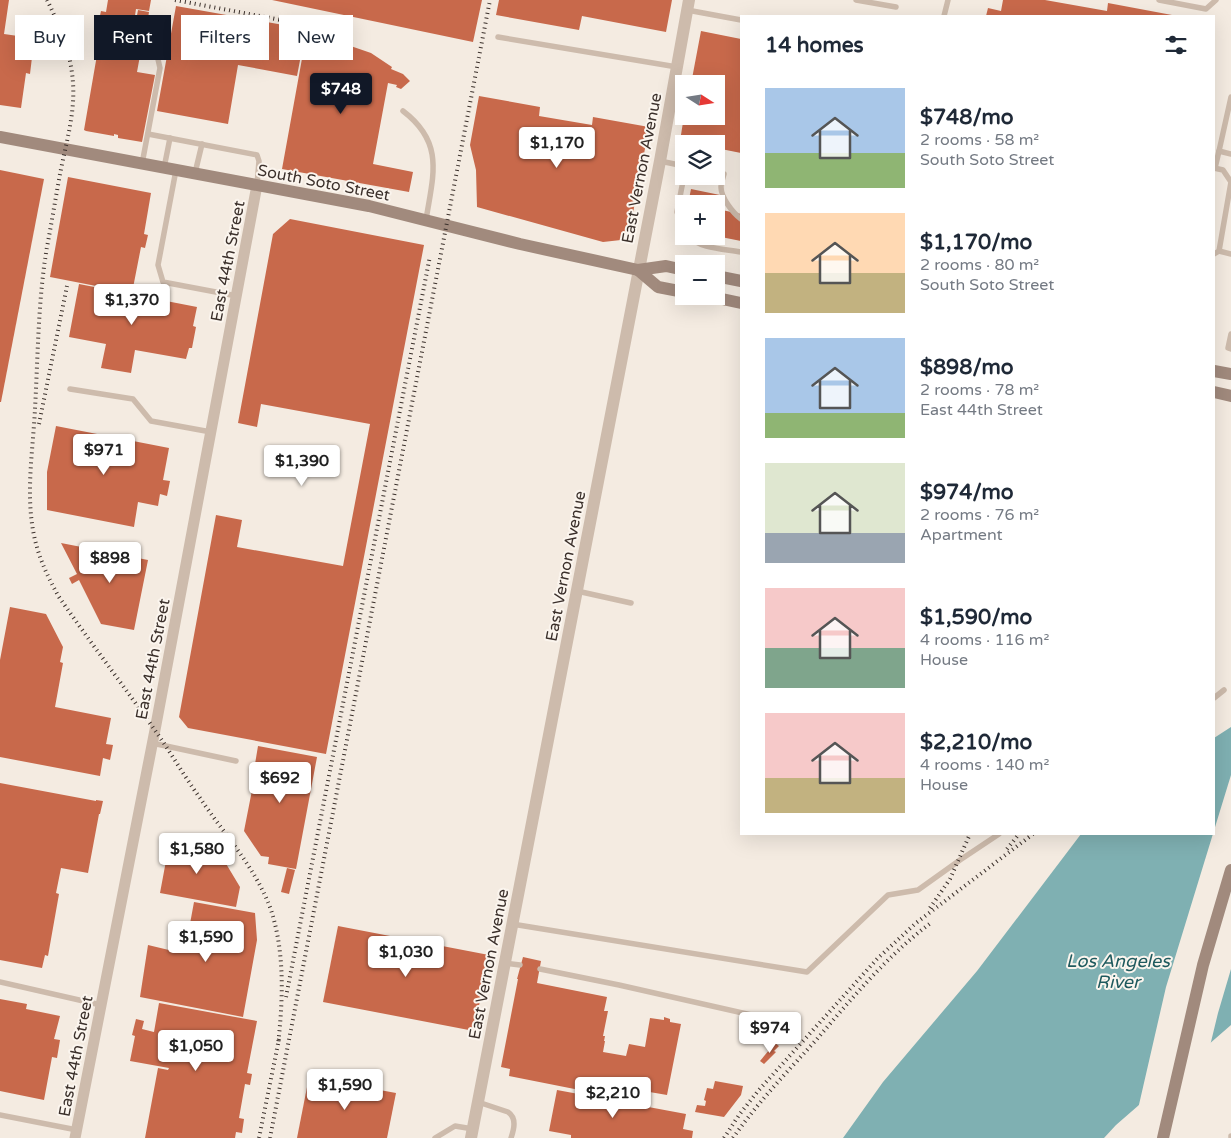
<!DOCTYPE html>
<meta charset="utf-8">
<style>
body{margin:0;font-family:"Varela Round",sans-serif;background:#f2f2f3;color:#1f2937;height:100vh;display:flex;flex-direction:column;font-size:19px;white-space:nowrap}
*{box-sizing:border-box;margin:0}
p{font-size:16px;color:#747a83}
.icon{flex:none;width:28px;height:28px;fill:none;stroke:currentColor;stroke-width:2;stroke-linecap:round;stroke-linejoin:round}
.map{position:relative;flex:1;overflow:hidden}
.side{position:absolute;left:740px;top:15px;width:475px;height:820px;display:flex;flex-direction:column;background:#fff;border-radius:0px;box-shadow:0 5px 20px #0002}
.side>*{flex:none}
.banner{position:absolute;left:15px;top:15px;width:475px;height:45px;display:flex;gap:10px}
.needle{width:32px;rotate:102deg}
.controls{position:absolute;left:675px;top:75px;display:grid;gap:10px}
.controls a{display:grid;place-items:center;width:50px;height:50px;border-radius:0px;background:#fff;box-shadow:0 5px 20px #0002;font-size:25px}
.price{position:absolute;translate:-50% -42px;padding:0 11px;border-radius:5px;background:#fff;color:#222;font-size:16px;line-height:32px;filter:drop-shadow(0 1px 2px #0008)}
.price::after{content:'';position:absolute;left:50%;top:30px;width:15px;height:11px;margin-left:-8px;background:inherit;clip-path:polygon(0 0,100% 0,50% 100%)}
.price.current{background:#111827;color:#fff}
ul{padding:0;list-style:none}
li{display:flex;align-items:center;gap:15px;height:125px;padding:0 25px}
li span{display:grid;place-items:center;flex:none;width:140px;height:100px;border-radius:0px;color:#555}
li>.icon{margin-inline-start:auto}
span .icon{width:60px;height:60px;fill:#fffc;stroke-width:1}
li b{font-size:21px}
h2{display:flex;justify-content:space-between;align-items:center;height:60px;padding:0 25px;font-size:21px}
.tag{padding:0 18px;border-radius:0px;background:#fff;box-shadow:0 5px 20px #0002;font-size:18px;line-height:45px}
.tag.current{background:#111827;color:#fff}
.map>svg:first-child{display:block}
.water{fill:#7fb0b2}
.pier{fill:#f4ebe1}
.building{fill:#c8694b}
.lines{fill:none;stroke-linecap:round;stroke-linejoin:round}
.service{stroke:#cdbbac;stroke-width:5.5}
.minor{stroke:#cdbbac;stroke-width:11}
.tertiary{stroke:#cdbbac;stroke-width:12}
.secondary{stroke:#a18a7d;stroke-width:12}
.rail{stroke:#3b302b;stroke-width:4;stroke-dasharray:1 4;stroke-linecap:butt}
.labels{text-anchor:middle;stroke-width:4;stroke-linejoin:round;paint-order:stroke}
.street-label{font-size:16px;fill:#3b302b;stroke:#fbf5ee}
.water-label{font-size:18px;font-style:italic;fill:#1f5a5e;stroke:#fbf5ee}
</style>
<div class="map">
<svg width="1231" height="1138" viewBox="0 0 1231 1138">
<rect width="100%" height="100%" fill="#f4ebe1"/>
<path class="water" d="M1231,727V1025L1116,1125L1104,1138H843L883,1082L977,971L1081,834H1214V738Z"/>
<path class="pier" d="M1231,775V969L1218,1013L1210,1046L1138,1109L1166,987Z"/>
<g class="building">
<path d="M0,0H9L4,34L32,38L31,48L33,49L30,74L26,73L21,108L0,105Z"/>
<path d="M108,0H151L149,11L136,9L134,22L146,24L144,35L149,36L148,40L143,39L137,72L155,75L142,142L118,138V135L114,134V136L86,131L84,130L102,26L98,25L101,11L106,12Z"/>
<path d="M272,0H482L473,42Z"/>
<path d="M499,0H672L666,32L582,16L579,30L496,15Z"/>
<path d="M1003,0H1045L1107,11L1108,3L1172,15L986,16L988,8L1001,11Z"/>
<path d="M176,6L306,29L297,76L238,65L228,124L157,111Z"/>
<path d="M138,10L149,12L147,24L136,21Z"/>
<path d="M307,31L371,53L392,67L391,69L403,74L410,81L401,89L396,87L397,85L388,83L373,164L413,172L409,192L282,169Z"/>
<path d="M701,31L741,39V153L716,148V144H695L680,141L684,116H716V84H691Z"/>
<path d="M479,96L540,107L539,116L592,125L593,117L649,127L631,224L621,240L603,242L477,207L476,170L470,145Z"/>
<path d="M0,170L44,179L1,402H0Z"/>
<path d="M68,177L151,193L144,234L148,235L145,248L141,247L132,293L50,277Z"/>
<path d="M691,189L720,195L717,209L741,214V241L716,236V204H688Z"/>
<path d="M290,219L424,245L326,754L188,728L179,717L216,515L242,520L237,547L343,566L370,424L261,404L257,427L238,423L273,234Z"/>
<path d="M79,284L197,307L193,326L196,327L192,348H189L186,359L135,350L131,373L101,368L106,344L69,337Z"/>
<path d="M56,426L169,448L163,480L170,481L167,496L160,494L158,506L138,502L134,527L47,510V472Z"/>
<path d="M61,543L148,560L134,630L101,624L79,580L72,584L69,578L77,574Z"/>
<path d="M10,607L46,614L63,647L60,662L63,663L55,707L111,718L106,744L113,745L110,760L103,758L100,776L0,757V660Z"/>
<path d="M258,746L317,757L296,869L268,864L269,857L261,856L244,831L255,775L250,774L251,769L254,770Z"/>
<path d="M0,783L96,801V800L103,801L100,814H99L88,873L61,868L56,893L59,894L48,956L45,955L42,968L0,960Z"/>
<path d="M171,834L200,840L197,857L213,860V857L224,859L223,862H225L240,887L236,907L160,893Z"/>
<path d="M287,868L295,870L289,894L281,892Z"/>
<path d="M194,902L255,913L257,940L243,1017L140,997L148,945L173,951L175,937L187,940Z"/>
<path d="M338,926L489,955L474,1031L323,1002Z"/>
<path d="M523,957L541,961L537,983L607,997L604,1011H608L603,1036H605L604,1041H605L603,1052L626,1056L629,1044L645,1047L650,1018L664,1020V1017L670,1019V1022L681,1024L667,1095L638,1090L635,1101L509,1076L510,1069L501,1067L518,979H517Z"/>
<path d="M0,999L27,1004L26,1009L60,1016L54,1039L60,1040L57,1058L52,1057L44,1100L0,1091Z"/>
<path d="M159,1003L257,1021L247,1073L252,1074L250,1085L245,1084L239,1118L244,1119L242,1133L236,1132L235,1138H145L158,1068L168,1070L169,1068L130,1061L135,1036L132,1035L136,1019L144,1021L142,1029L154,1032Z"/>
<path d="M775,1043L779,1046L774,1051L776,1052L764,1064L760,1061Z"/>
<path d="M309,1077L396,1093L387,1138H297Z"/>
<path d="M715,1081L743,1086L741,1095L724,1117L695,1112L697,1105L705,1106L706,1101L704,1100L707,1088L713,1089Z"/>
<path d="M557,1090L686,1114L683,1129L693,1131L692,1138H571V1135L549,1131Z"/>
</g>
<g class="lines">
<g class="service">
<path d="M856,0L896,7"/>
<path d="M1159,0L1206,9L1216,0"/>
<path d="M687,10L741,20"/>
<path d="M944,16L948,0"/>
<path d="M498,37L677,67"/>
<path d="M403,111C445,143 433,175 426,220"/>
<path d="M148,134L257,155L259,161L257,185"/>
<path d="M1219,151L1231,97"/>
<path d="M660,161L684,166"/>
<path d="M142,164L160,68L157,55L162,20"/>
<path d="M164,168L170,138"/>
<path d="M1214,168L1223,170L1231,182L1219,251L1214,254"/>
<path d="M1215,168L1219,151L1231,154"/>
<path d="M176,170L158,265L163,282L237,296"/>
<path d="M195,173L202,144"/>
<path d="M716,173L724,174C723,178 721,183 721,187C721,198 733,213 741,219"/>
<path d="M684,230L677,212L684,176"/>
<path d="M689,236C699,249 726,249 741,252"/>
<path d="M1219,251L1231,254"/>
<path d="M1231,334L1228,348L1231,349"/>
<path d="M70,389L133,399L151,421L211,432"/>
<path d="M577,591L631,603"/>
<path d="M1214,698L1224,690"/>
<path d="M152,743L236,761"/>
<path d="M512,924L807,972L888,895L918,890L960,860L999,834"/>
<path d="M505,963L520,965"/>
<path d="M540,969L619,985L778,1021"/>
<path d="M0,982L101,1005"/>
<path d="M478,1102L508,1112C517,1118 514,1129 511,1138"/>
<path d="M0,1115L77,1130"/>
<path d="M435,1138L455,1126L473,1129"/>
<path d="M1231,1138V1136"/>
</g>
<path class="minor" d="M75,1138L155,730L257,185"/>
<path class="tertiary" d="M471,1138L660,161L689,0"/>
<g class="secondary">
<path d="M0,137L369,206L520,244L638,270L666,266L684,270"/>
<path d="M638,270L658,287L684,292"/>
<path d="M716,276L741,281"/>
<path d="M708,296L741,303"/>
<path d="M1214,371L1231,374"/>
<path d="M1214,392L1231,396"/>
<path d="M1163,1138L1203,965L1231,870"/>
</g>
<g class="rail">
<path d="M47,0C60,26 71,53 73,83C75,112 67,140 61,169C56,195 52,221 47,247C38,300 38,355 35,409C33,449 26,491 33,530C37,554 47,576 59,597C90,642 123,685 154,729C170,751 184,776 200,798C224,834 256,868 271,910C285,953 283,1000 278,1045"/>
<path d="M175,0L302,24L318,28L339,37"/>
<path d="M39,424L67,286"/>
<path d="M1007,849L1019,834"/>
<path d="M930,908L950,879L970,834"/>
<path d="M286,997L430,256"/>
<path d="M259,1138L279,1039"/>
<path d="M270,1138L490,0"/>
<path d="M724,1138L739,1115L758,1091L877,959L916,923L1033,834"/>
<path d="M733,1138C758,1102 788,1071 817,1039C852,998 889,954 932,922"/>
</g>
</g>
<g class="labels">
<g class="street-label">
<text transform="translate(641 168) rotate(-79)" y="6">East Vernon Avenue</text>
<text transform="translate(324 182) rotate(11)" y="6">South Soto Street</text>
<text transform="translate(227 261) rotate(-79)" y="6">East 44th Street</text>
<text transform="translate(565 566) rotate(-79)" y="6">East Vernon Avenue</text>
<text transform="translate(152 659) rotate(-79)" y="6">East 44th Street</text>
<text transform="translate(488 964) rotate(-79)" y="6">East Vernon Avenue</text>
<text transform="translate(75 1056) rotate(-79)" y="6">East 44th Street</text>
</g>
<g class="water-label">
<text x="1118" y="967">Los Angeles<tspan x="1118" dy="21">River</tspan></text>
</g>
</g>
</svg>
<div class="controls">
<a><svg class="needle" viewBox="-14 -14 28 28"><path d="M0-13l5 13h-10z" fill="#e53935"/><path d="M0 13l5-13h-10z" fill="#747a83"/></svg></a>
<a><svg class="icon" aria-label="layers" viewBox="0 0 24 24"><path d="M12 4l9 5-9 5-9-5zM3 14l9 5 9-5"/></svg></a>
<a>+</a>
<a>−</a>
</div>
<b class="price current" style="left:341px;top:115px">$748</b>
<b class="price" style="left:557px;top:169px">$1,170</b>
<b class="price" style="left:132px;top:326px">$1,370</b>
<b class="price" style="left:104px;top:476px">$971</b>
<b class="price" style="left:302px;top:487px">$1,390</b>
<b class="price" style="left:110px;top:584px">$898</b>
<b class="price" style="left:280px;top:804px">$692</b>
<b class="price" style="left:197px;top:875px">$1,580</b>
<b class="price" style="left:206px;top:963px">$1,590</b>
<b class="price" style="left:406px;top:978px">$1,030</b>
<b class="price" style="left:770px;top:1054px">$974</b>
<b class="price" style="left:196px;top:1072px">$1,050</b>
<b class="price" style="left:345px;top:1111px">$1,590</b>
<b class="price" style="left:613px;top:1119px">$2,210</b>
<div class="banner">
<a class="tag">Buy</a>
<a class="tag current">Rent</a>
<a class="tag">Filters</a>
<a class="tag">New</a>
</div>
<section class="side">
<h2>14 homes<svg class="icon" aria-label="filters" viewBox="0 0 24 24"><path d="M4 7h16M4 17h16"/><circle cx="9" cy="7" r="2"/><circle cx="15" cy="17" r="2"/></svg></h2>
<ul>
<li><span style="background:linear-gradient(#a9c7e8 65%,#8fb573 0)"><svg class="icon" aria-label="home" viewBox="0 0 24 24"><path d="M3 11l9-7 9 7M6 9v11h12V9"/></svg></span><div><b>$748/mo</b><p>2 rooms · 58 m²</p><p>South Soto Street</p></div></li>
<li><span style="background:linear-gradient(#ffd9b3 60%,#c2b280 0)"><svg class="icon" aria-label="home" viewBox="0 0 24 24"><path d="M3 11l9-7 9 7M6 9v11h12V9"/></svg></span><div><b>$1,170/mo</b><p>2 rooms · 80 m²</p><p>South Soto Street</p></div></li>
<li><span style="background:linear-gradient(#a9c7e8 75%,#8fb573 0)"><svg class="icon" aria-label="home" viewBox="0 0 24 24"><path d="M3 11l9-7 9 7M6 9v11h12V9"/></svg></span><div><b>$898/mo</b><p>2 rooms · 78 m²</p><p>East 44th Street</p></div></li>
<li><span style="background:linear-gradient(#dfe7d0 70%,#9aa5b1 0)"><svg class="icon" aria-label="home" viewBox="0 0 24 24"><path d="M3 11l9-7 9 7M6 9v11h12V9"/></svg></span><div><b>$974/mo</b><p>2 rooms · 76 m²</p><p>Apartment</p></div></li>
<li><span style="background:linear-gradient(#f6c9c9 60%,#7fa58c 0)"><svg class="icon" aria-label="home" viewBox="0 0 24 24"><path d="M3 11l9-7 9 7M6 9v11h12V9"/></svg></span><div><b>$1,590/mo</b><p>4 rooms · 116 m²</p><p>House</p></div></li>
<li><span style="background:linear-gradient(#f6c9c9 65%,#c2b280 0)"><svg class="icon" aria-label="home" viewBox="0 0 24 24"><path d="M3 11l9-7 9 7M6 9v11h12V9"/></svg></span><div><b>$2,210/mo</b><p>4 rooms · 140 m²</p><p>House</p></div></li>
</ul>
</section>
</div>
